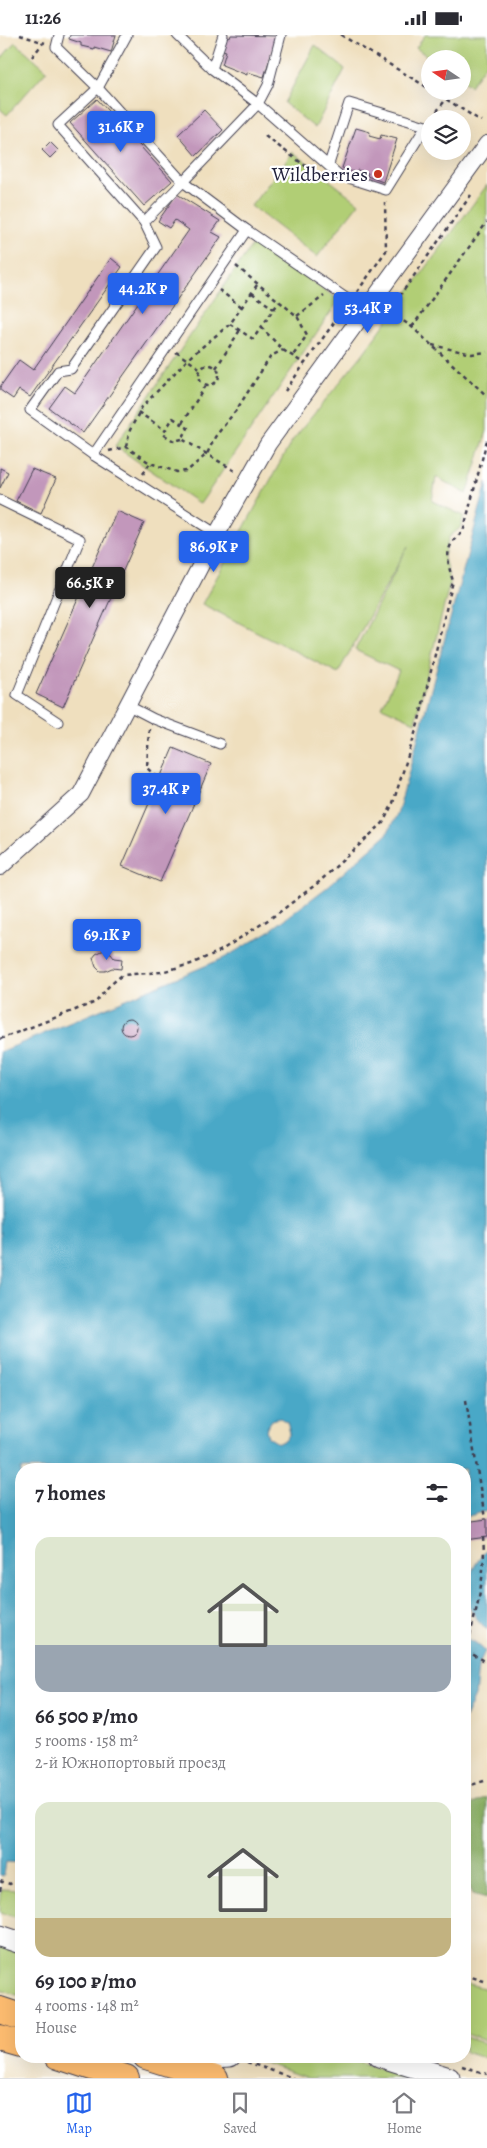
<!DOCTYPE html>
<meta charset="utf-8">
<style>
body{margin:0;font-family:Alegreya,serif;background:#f7f7f7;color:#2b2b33;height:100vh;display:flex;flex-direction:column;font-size:19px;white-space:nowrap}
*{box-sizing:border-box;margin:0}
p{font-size:16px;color:#7c7c81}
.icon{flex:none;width:28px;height:28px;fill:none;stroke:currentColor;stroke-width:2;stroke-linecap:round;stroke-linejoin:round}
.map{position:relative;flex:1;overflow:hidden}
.sheet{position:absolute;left:15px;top:1428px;width:456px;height:600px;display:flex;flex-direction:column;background:#fff;border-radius:20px;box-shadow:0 5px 20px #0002}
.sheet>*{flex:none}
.needle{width:32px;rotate:283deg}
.buttons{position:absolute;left:421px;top:15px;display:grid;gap:10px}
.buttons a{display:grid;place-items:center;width:50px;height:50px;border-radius:50%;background:#fff;box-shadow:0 5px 20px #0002;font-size:25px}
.price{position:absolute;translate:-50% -42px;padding:0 11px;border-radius:5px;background:#2563eb;color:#fff;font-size:16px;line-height:32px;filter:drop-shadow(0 1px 2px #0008)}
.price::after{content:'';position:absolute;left:50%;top:30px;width:15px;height:11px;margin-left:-8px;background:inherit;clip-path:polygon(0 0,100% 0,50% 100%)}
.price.active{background:#222;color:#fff}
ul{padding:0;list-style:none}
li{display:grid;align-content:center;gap:10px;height:265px;padding:0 20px}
li span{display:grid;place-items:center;height:155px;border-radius:15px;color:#555}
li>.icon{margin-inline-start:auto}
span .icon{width:90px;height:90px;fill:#fffc;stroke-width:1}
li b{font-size:21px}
h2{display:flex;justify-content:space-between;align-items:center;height:60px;padding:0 20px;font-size:21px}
.status{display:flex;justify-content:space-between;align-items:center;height:35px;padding:0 25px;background:#fff;direction:ltr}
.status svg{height:14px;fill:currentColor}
.tab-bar{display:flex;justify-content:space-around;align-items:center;height:70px;border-top:1px solid #e1e1e2;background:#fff;font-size:14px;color:#7c7c81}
.tab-bar a{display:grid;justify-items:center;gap:2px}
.tab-bar .active{color:#2563eb}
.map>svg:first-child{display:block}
.green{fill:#b1ce75;stroke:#6a7858}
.forest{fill:#8cb166;stroke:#576a50}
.water{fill:#48a8c7;stroke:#356581;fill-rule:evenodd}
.building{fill:#c297bb}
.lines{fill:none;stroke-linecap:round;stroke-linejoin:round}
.service-casing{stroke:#413e4f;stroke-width:11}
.minor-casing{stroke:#413e4f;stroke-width:18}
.tertiary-casing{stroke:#413e4f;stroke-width:23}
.primary-casing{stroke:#413e4f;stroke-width:28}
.path{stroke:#413e4f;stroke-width:2.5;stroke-dasharray:4 4;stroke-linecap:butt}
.service{stroke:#fff;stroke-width:9}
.minor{stroke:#fff;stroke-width:16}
.tertiary{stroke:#fff;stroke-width:21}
.primary{stroke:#fdbc70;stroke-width:26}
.poi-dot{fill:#c8321e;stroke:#fff;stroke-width:2}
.labels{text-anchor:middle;stroke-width:4.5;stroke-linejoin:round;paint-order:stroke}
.poi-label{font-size:20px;fill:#22223b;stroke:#fff;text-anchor:end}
</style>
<div class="status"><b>11:26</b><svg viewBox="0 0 49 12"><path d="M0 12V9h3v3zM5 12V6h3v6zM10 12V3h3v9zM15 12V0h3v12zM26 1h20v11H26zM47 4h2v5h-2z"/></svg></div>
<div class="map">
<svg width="487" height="2043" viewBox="0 0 487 2043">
<rect width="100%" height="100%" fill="#fff"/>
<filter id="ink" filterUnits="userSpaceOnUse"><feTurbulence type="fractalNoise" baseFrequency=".02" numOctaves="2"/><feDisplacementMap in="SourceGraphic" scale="10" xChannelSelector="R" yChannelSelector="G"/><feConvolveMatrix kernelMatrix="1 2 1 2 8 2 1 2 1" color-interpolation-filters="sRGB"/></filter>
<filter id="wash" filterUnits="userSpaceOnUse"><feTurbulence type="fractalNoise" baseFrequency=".0096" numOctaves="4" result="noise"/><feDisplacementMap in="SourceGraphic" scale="20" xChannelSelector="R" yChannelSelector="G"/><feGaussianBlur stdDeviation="1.12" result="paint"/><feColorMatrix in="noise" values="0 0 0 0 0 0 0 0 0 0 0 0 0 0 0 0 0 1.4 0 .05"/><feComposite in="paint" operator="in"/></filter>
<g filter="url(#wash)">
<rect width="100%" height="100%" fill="#efdfbe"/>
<g class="green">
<path d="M425,0H487V27L470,51L463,46L462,24H431L416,13Z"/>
<path d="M15,7L47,35L7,80L0,74V25Z"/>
<path d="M315,10L345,34L315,93L284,68Z"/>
<path d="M293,117L359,168L317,222L251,171Z"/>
<path d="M487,150V396L467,459L436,442L432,466L464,481L460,493L449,502L444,522L450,547L415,687L382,672L399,636L355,615L408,511L338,638L202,569L292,406L362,320Z"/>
<path d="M254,207L339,265L200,469L115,411Z"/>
<path d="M0,1854L21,1855V1884L0,1877Z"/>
<path d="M0,1911L21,1918V1961L0,1955Z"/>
<path d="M465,1948L487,1954V2006L465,1999Z"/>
<path d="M465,2002L487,2009V2024L465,2017Z"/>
<path d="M273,2021H341L410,2043H307L256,2025Z"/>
</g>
<path class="forest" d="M487,1763V1863L473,1859L465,1842V1772Z"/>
<g class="water">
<path d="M487,447V1476L465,1482V1434H21V1828L6,1827L4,1841L0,1840V1017L224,923L268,897L326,853L387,799L398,777ZM280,1383L287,1387L290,1398L286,1405L278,1408L268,1402L266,1394L272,1385Z"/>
<path d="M487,1515V1595C482,1589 475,1583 472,1576C461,1554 471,1531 487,1515Z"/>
<path d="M465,1603L476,1608L485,1616L478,1631L475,1661L465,1683Z"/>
</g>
<g id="blocks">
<g class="building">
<path d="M70,0H116L111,17L94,12V14L81,11V8L69,4Z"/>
<path d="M231,0L277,1L264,42L247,37V40L222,30L226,16L222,15L226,1L230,3Z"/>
<path d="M97,64L172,146L144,171L70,88Z"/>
<path d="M204,75L223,95L196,121L178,100Z"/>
<path d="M356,93L370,97L369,101L380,104L381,100L397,104L383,147L367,141L368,138L357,135L356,138L342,133Z"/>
<path d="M50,107L58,115L50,123L42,115Z"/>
<path d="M177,159L220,186L212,197L221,202L83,398L49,373L65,351L75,358L189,195L175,185L169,193L158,186Z"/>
<path d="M111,223L122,232L30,362L19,355L13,364L0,355V352L19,325L33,335Z"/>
<path d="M0,433L8,437L0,453Z"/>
<path d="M32,434L56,444L41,478L16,466Z"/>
<path d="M117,476L144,488L63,672L36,659Z"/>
<path d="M173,713L211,729L160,847L122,831Z"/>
<path d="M104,915L111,919L114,923L122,924L121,934L112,933L105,936H100L96,932L93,923L96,919Z"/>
<circle cx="129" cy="992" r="8"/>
<path d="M487,1484V1502L465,1505V1487Z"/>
</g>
</g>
</g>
<g filter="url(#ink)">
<use href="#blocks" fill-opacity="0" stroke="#413e4f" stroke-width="1"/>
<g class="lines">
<g class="service-casing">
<g id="service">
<path d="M59,0L56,12L98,53L58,90L144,187L156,212L71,334L58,336L30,375L93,420"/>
<path d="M127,0L98,53L183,147L258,69L268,50L281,0"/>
<path d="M177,0L212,34L258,69L339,140L386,155L426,91L349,68L329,129"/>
<path d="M212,34L223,0"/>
<path d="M144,187L183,147L247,195"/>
<path d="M0,465L80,504L17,660L58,687"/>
<path d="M217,499L93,420L247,195L365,276"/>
<path d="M127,670L154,684L220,709"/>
</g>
</g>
<g class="minor-casing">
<path id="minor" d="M0,832L81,759L217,499L268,409L487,109"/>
</g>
<g class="tertiary-casing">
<g id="tertiary">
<path d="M0,1901L21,1908"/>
<path d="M172,2021L194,2023L230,2021"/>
<path d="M379,2021L449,2043"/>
</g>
</g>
<g class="primary-casing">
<g id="primary">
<path d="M0,1975L21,1982"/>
<path d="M0,2003L21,2009"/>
<path d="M58,2021L126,2043"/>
<path d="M146,2021L215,2043"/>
</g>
</g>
<g class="path">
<path d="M20,0L45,8"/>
<path d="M341,0L430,54"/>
<path d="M32,22L43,8"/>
<path d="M433,56L481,86"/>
<path d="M432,83L446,64"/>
<path d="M265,101L319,141L322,138"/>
<path d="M471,160L389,276L412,292L487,361"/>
<path d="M236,231L297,281L307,300L292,322"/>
<path d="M219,255L242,272"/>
<path d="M357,257L386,216L385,167"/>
<path d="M252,258L274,274"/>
<path d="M297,281L324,261"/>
<path d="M230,289L253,304L279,267"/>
<path d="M261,292L283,315L305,329"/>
<path d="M412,292L487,187"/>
<path d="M432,310L472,319L487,317"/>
<path d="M176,317L201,334"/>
<circle cx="209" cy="340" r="10"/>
<path d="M216,333L240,295"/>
<path d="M285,356L343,275"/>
<path d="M138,377L165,395"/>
<path d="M182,388L207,349"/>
<path d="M182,404L174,406L163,399L173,383L188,393L182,404L235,436"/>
<path d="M126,412L130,395L142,372L191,321L230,289L257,250"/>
<path d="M109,416L126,412L150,428L177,437L187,436L207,419L215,402L237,374L271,321L283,315"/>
<path d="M143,439L150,428"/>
<path d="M149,694L147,733L159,744"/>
<path d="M0,1004L96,967L108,952L122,940L161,937L191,929L220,916L277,879L319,847L383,788L393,768L418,689L453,546C447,527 443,510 463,497L487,405"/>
<path d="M466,1365L485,1484"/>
<path d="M466,1616C475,1579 487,1541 483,1502"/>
<path d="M466,1616L487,1627"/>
<path d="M465,1752L487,1745"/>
<path d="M0,1846L10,1849L21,1842"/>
<path d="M0,1856L2,1846"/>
<path d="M465,1940L487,1947"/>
<path d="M247,2027L293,2043"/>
<path d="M462,2031L487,2039"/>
</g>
<use href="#service" class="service"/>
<use href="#minor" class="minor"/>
<use href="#tertiary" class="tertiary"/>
<use href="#primary" class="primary"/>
</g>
</g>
<circle class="poi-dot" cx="378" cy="139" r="5"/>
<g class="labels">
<g class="poi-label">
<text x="368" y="146">Wildberries</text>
</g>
</g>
</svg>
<div class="buttons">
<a><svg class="needle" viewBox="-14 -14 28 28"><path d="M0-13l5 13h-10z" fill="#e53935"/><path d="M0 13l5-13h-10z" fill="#7c7c81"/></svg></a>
<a><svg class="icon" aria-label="layers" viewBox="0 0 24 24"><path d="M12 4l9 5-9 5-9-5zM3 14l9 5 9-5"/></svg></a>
</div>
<b class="price" style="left:121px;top:118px">31.6K ₽</b>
<b class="price" style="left:143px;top:280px">44.2K ₽</b>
<b class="price" style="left:368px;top:299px">53.4K ₽</b>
<b class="price" style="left:214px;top:538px">86.9K ₽</b>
<b class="price active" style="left:90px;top:574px">66.5K ₽</b>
<b class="price" style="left:166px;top:780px">37.4K ₽</b>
<b class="price" style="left:107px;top:926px">69.1K ₽</b>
<section class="sheet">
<h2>7 homes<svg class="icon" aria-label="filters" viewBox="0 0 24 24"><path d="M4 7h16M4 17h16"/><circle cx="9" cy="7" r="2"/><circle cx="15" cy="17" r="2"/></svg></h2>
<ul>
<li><span style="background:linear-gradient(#dfe7d0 70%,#9aa5b1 0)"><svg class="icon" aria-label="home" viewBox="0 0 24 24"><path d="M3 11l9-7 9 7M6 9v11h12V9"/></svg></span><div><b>66 500 ₽/mo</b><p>5 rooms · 158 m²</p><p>2-й Южнопортовый проезд</p></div></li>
<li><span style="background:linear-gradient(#dfe7d0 75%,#c2b280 0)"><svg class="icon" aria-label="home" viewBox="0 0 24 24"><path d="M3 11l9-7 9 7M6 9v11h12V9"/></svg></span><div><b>69 100 ₽/mo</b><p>4 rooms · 148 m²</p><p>House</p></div></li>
</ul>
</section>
</div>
<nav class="tab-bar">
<a class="active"><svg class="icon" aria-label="map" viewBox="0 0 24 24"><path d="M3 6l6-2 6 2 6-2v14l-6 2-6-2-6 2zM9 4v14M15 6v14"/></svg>Map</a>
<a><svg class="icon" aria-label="saved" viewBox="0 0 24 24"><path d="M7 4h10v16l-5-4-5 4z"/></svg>Saved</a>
<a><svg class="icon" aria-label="home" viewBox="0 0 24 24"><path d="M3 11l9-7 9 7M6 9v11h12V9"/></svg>Home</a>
</nav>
